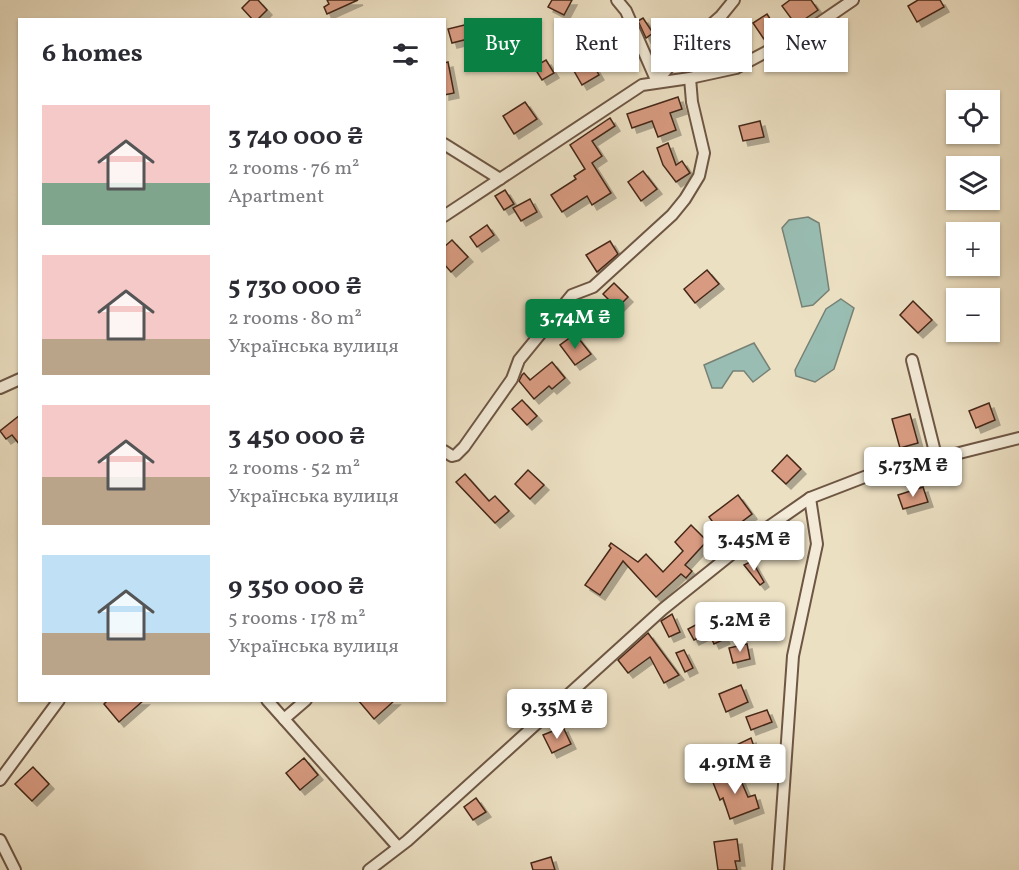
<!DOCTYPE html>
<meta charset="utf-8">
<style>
body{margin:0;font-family:Vollkorn,serif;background:#f2f2f3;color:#2b2b33;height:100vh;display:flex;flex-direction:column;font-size:22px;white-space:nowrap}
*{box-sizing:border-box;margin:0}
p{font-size:20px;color:#7c7c81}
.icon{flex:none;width:33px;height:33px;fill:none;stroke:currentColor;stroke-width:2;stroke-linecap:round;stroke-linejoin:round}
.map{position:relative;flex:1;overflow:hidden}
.details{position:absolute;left:18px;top:18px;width:428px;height:684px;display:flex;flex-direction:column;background:#fff;border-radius:0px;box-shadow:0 2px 4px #0004}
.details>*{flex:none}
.hud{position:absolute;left:464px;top:18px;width:465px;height:54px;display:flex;gap:12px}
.fabs{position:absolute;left:946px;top:90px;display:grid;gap:12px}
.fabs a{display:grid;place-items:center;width:54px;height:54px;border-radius:0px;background:#fff;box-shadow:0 2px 4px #0004;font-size:30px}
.price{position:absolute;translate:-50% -51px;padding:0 14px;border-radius:6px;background:#fff;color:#222;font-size:20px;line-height:39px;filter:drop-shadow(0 2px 3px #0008)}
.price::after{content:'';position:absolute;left:50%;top:36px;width:18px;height:14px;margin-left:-9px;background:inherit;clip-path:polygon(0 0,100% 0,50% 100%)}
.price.active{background:#0b8043;color:#fff}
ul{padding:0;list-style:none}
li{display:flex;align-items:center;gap:18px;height:150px;padding:0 24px}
li span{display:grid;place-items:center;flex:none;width:168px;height:120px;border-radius:0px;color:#555}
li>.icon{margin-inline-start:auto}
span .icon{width:72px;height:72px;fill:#fffc;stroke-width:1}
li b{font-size:26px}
h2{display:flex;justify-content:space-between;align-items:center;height:72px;padding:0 24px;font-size:26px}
.chip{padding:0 21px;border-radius:0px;background:#fff;box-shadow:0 2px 4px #0004;font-size:21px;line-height:54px}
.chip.active{background:#0b8043;color:#fff}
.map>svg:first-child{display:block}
.water{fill:#99bdb2;stroke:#778175;stroke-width:1.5}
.building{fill:#d89b81;stroke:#442819;stroke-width:1.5;filter:url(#shadow)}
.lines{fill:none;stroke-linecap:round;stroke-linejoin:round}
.minor-casing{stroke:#6e5644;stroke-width:14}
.minor{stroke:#f3ebd8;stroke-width:10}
</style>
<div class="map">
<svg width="1019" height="870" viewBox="0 0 1019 870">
<defs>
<filter id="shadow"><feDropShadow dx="5" dy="5" stdDeviation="0" flood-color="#0004"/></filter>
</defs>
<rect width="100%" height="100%" fill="#ece0c3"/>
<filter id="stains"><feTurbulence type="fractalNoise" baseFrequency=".00333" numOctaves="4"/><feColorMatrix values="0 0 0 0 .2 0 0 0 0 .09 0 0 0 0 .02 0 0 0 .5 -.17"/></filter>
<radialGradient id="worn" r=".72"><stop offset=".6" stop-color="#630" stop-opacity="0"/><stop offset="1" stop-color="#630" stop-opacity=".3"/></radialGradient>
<g class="water">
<path d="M808,217L819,223L829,290L813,305L802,307L782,228L789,220Z"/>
<path d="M841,299L854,308L834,369L815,382L796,376L795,370L826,309Z"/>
<path d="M754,343L770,369L753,382L744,371H733L722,388H712L704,365Z"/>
</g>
<g class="building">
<path d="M250,0H258L267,10L257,20H253L242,8Z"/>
<path d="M327,0H358L327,14L324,7L329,4Z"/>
<path d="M552,0H572L564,15L548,7Z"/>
<path d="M790,0H811L818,10L796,25L782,6Z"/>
<path d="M918,0H940L944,7L917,22L908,6Z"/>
<path d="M767,14L779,33L766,42L753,23Z"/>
<path d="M643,18L653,33L646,38L638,21Z"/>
<path d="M481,21L485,39L473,42L472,38L452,43L448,29Z"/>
<path d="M620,25L627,43L606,51L599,33Z"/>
<path d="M730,31L742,47L727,58L715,42Z"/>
<path d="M546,60L554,73L542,80L534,67Z"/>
<path d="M591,61L599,75L582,85L574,71Z"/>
<path d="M448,62L454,93L444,95V63Z"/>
<path d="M678,97L682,109L670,113L676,130L658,137L652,121L632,128L627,114Z"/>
<path d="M525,102L537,119L514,134L503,116Z"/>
<path d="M610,118L615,126L592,141L602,156L592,163L611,193L592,205L587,196L562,212L551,195L576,179L574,176L585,169L570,145Z"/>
<path d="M760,121L764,137L743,141L739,126Z"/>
<path d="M668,143L676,165L682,161L690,173L676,182L663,165L657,148Z"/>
<path d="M643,171L657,189L641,201L628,182Z"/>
<path d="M505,190L514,204L504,210L495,196Z"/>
<path d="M530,199L537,212L521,221L513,208Z"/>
<path d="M487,225L494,235L477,247L470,237Z"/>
<path d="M452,240L468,257L451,272L444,264V247Z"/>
<path d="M610,241L618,254L597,272L586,255Z"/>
<path d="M707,270L719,284L695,303L684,289Z"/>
<path d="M614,283L628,297L617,308L603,294Z"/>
<path d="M913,301L932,320L918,333L900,315Z"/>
<path d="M575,334L591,354L575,365L560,345Z"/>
<path d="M552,362L565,378L552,389L549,386L534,399L519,381L522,375L524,373L530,380Z"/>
<path d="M522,400L537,416L527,425L512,409Z"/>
<path d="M989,403L995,420L976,428L969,411Z"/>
<path d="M910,414L918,443L900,448L892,419Z"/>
<path d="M20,415V445L12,435L6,439L0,431Z"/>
<path d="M787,455L801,469L786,484L772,471Z"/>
<path d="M528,470L544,485L530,499L515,484Z"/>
<path d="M465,474L489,501L495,496L509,511L495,523L456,482Z"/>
<path d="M923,487L928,502L903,509L898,495Z"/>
<path d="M738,495L752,514L723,536L709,517Z"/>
<path d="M691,525L707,541L685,565L692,571L686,578L681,574L656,597L623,561L600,595L585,585L611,548L609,546L611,543L638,562L646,554L663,572L683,551L675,542Z"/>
<path d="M752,561L764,582L760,585L744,565Z"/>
<path d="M672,614L680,632L669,637L661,621Z"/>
<path d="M703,621L708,633L694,640L688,629Z"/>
<path d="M720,629L725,639L714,644L710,635Z"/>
<path d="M648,633L679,675L664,683L650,657L628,673L618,660Z"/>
<path d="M747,644L750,659L733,663L729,648Z"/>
<path d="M684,650L693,668L685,672L676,653Z"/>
<path d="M741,685L748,702L726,712L719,694Z"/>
<path d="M108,700H144L119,722L104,704Z"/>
<path d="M358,700H395L374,719Z"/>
<path d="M767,710L772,722L751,730L746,717Z"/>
<path d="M563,727L571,744L552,753L543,735Z"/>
<path d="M751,738L757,755L739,763L732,747Z"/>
<path d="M304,758L318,775L300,790L286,773Z"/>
<path d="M33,767L49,784L32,801L15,784Z"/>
<path d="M736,769L748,797L755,795L759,808L730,819L723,798L720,800L712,780Z"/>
<path d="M476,798L486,812L473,820L464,807Z"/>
<path d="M737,839L740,861H735L737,870H718L714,842Z"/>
<path d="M551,857L555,870H533L531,863Z"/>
</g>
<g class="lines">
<g class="minor-casing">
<g id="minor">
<path d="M617,0L626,11L657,82L682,50L721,16L734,0"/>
<path d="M444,144L500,179"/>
<path d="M444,216L642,85L690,78L736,68L815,26L853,0"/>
<path d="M912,360L937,460"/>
<path d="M0,388L20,379"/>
<path d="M444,451L452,456L456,455L464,447L512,379L519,360L572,295L593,287L672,215L685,199L699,176L704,153L692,102L690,78"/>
<path d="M267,700L398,847"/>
<path d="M284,719L306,700"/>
<path d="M0,780L59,700"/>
<path d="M0,840L15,870"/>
<path d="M369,870L407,841L663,609L744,544L810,498L867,476L1019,438"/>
<path d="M778,870L793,656L817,544L810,498"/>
</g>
</g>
<use href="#minor" class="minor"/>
</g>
<rect width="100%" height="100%" filter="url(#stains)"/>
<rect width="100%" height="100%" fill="url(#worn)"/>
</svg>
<div class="fabs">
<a><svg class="icon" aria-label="locate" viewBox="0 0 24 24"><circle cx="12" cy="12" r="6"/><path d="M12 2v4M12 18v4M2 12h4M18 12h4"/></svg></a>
<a><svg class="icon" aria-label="layers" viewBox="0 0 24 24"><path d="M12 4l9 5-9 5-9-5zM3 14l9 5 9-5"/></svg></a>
<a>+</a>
<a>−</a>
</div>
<b class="price active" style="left:575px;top:350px">3.74M ₴</b>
<b class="price" style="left:913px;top:498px">5.73M ₴</b>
<b class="price" style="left:754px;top:572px">3.45M ₴</b>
<b class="price" style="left:740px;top:653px">5.2M ₴</b>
<b class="price" style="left:557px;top:740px">9.35M ₴</b>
<b class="price" style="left:735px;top:795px">4.91M ₴</b>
<div class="hud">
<a class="chip active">Buy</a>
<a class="chip">Rent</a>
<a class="chip">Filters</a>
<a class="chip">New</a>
</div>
<section class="details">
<h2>6 homes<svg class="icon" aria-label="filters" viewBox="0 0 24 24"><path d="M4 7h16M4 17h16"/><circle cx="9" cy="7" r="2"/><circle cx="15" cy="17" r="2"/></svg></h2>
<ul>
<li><span style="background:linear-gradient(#f6c9c9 65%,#7fa58c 0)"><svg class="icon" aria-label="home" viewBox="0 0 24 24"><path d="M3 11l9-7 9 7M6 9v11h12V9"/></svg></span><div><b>3 740 000 ₴</b><p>2 rooms · 76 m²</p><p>Apartment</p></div></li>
<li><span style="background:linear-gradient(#f6c9c9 70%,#b9a48a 0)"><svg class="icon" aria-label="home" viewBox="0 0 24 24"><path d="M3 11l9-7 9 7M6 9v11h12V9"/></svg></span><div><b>5 730 000 ₴</b><p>2 rooms · 80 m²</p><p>Українська вулиця</p></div></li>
<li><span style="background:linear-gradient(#f6c9c9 60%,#b9a48a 0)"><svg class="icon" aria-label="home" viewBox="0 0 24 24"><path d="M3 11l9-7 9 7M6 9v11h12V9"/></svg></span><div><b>3 450 000 ₴</b><p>2 rooms · 52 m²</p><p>Українська вулиця</p></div></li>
<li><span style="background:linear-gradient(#bfe0f5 65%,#b9a48a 0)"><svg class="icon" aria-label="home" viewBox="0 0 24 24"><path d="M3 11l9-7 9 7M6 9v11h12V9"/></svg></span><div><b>9 350 000 ₴</b><p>5 rooms · 178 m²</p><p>Українська вулиця</p></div></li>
</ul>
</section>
</div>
